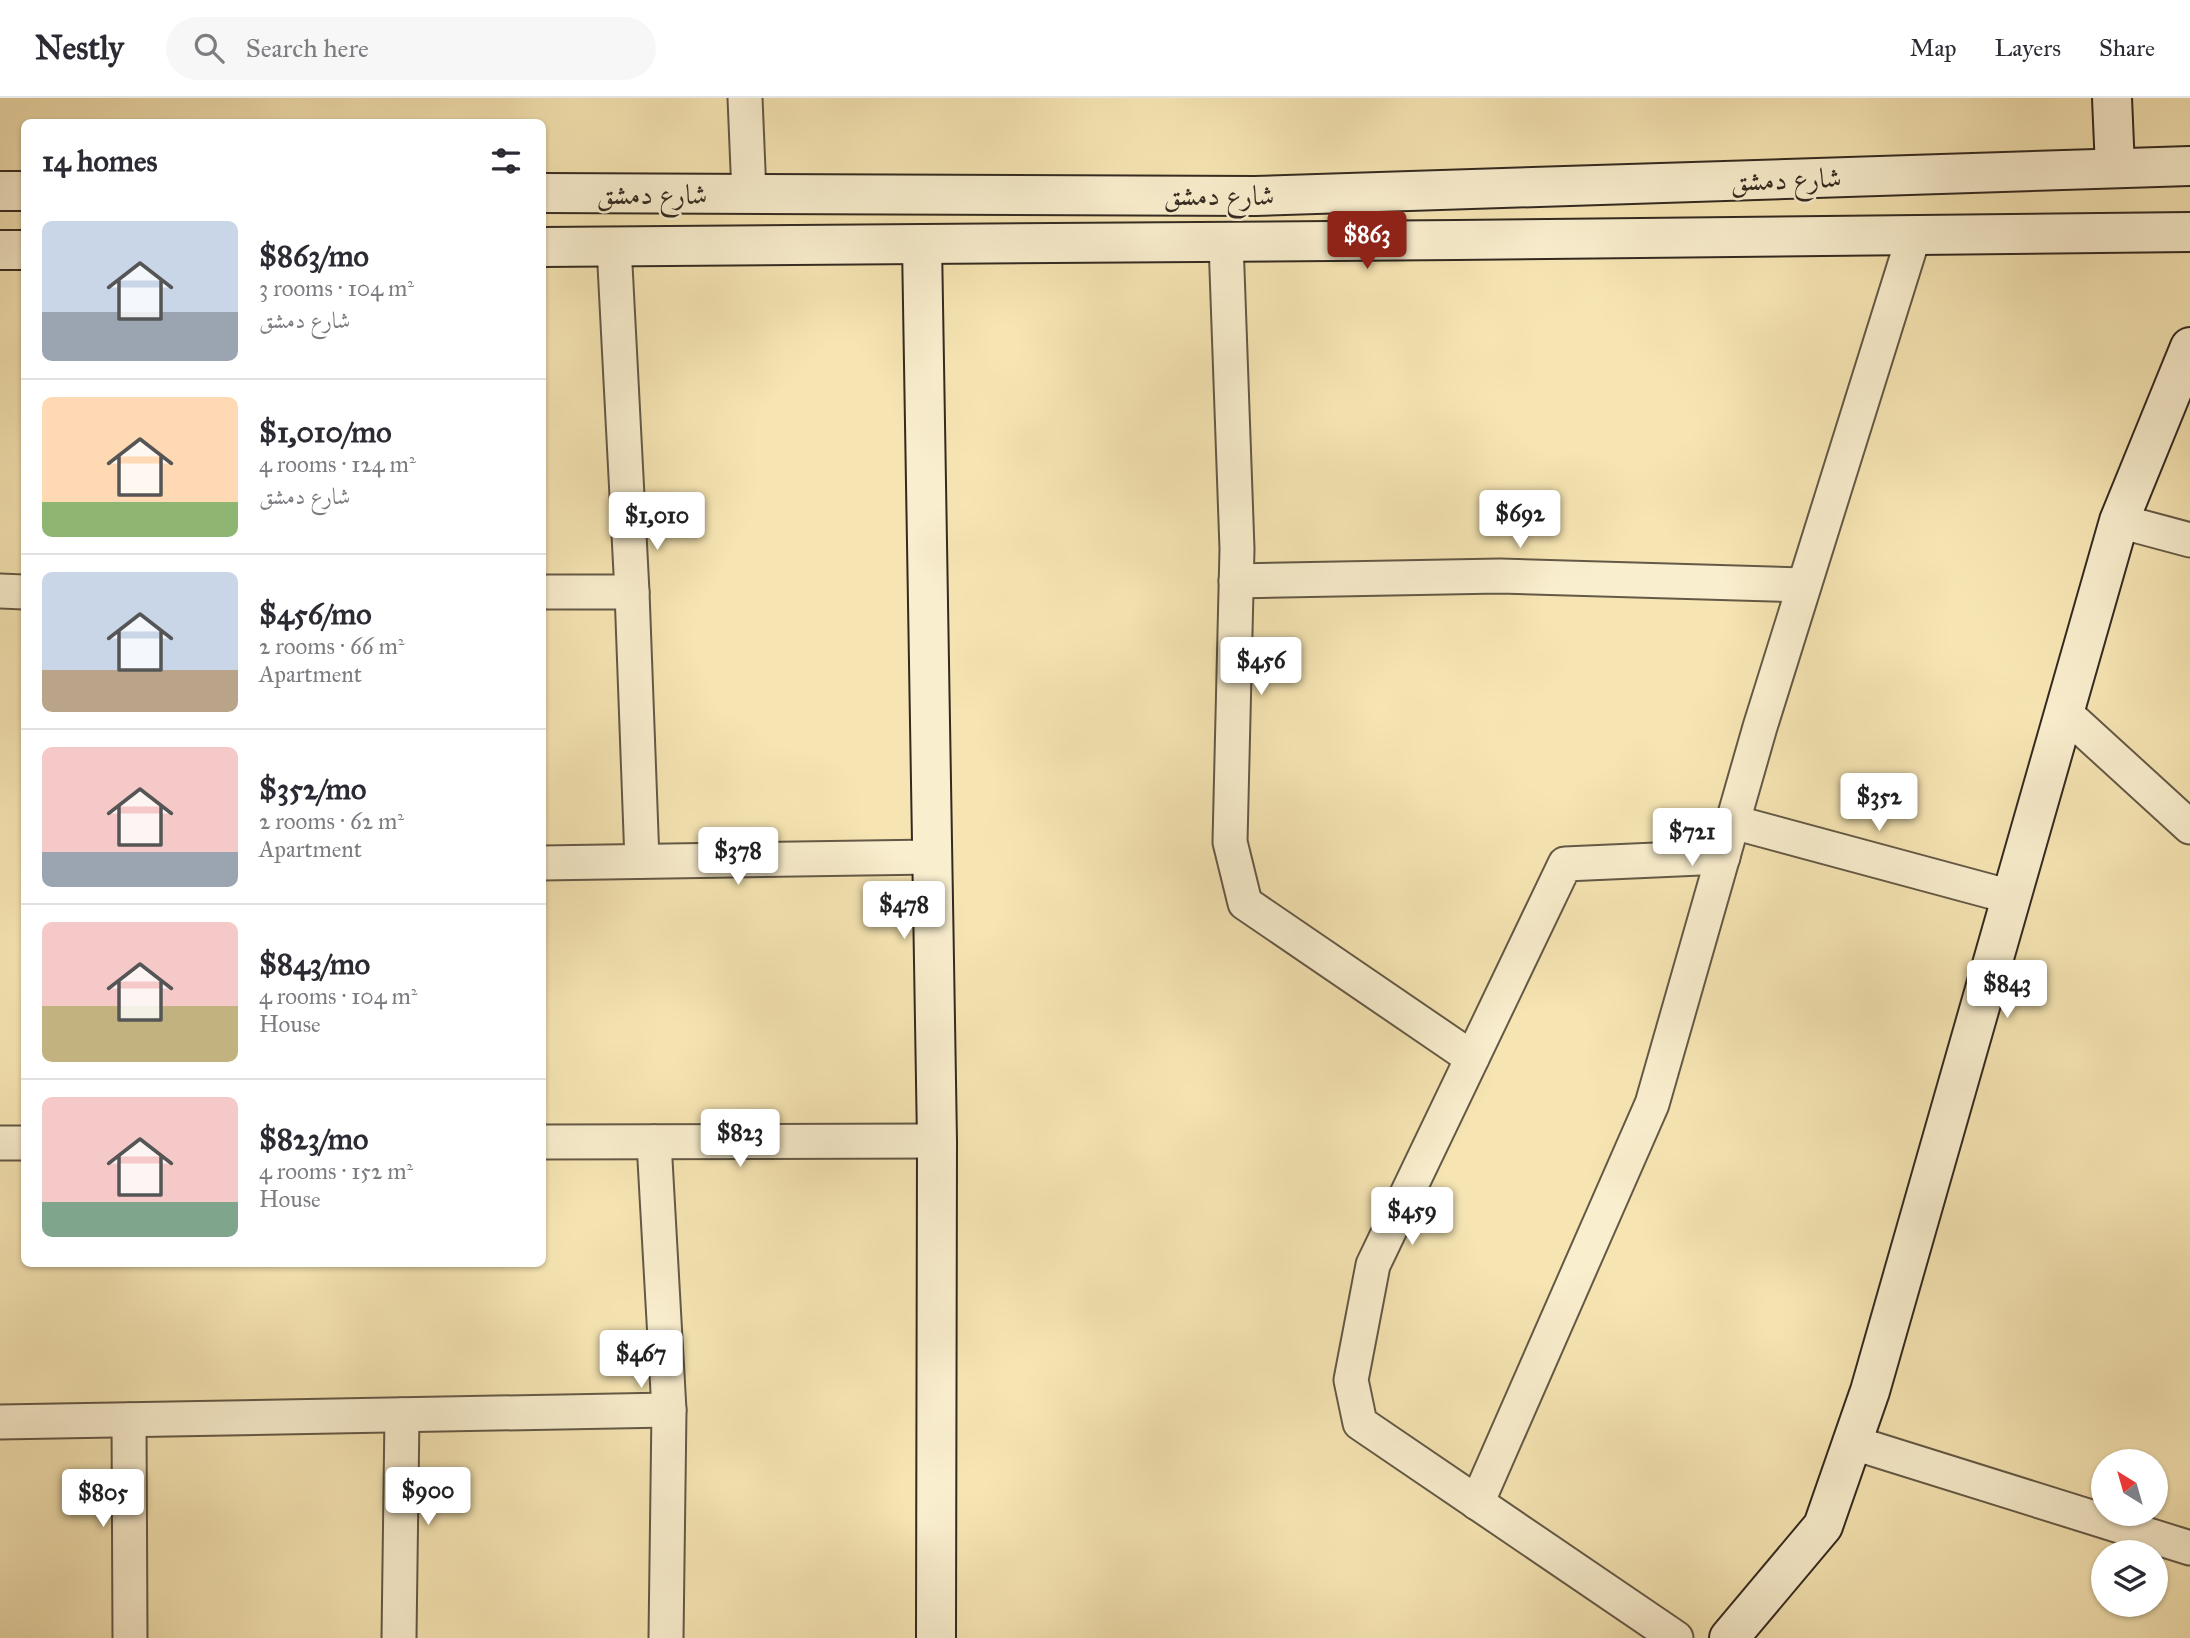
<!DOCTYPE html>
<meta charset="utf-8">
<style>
body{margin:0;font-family:"IM FELL Great Primer",Amiri,serif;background:#f7f7f7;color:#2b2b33;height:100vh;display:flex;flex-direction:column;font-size:26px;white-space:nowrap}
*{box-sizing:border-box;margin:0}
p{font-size:23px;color:#7c7c81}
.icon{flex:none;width:38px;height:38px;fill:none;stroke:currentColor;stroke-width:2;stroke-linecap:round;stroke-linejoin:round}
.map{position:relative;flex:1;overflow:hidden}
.side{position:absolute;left:21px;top:21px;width:525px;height:1148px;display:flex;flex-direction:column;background:#fff;border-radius:10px;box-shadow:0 2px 5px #0004}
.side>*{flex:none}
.needle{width:46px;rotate:323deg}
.fabs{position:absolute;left:2091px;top:1351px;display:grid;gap:14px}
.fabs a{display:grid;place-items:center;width:77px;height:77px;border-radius:50%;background:#fff;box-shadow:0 2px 5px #0004;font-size:35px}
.price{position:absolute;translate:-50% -60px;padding:0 16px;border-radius:7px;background:#fff;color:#222;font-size:23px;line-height:46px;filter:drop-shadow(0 2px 4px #0008)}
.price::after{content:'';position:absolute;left:50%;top:42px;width:21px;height:16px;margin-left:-10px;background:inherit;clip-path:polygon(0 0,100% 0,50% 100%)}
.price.active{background:#8f2418;color:#fff}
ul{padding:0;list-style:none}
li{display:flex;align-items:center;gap:21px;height:175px;padding:0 21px}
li+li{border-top:2px solid #e1e1e2}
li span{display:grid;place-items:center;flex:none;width:196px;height:140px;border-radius:10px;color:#555}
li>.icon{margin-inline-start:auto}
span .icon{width:84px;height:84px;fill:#fffc;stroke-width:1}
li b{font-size:30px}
h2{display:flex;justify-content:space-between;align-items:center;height:84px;padding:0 21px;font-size:30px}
header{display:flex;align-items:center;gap:42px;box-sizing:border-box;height:98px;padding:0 35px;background:#fff;border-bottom:2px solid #e1e1e2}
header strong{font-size:33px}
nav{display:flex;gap:38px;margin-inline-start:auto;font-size:24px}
.search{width:490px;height:63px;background:#f7f7f7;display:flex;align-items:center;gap:18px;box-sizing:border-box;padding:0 24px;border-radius:38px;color:#7c7c81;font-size:26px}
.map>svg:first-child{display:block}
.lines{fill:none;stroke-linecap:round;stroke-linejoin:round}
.street-casing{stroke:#645946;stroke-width:37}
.secondary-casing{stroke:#332a21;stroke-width:42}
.street{stroke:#f9eece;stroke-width:33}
.secondary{stroke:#f9eece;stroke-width:38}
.labels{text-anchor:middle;stroke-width:5;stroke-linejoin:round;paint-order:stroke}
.street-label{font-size:28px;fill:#332a21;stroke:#f9eece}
</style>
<header>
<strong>Nestly</strong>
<div class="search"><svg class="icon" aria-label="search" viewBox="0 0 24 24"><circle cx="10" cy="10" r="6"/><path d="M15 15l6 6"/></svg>Search here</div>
<nav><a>Map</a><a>Layers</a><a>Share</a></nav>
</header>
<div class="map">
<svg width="2190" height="1540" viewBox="0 0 2190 1540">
<rect width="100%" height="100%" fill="#f6e5b3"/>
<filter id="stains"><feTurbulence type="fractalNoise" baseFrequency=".00286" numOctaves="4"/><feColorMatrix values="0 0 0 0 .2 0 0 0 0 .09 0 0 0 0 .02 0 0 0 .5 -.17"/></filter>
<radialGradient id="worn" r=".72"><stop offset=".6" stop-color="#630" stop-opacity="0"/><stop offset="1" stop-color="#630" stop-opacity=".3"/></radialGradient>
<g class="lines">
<g class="street-casing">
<g id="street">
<path d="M745,0L749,96"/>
<path d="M1226,144L1237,451L1230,744L1245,805L1472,960"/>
<path d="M614,148L632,494L642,763"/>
<path d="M2119,423L2190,442"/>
<path d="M1236,483L1500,478L1804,487"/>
<path d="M0,493L24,494"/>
<path d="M542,494H632"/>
<path d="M2064,614L2190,729"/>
<path d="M1733,724L2011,799"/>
<path d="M542,765L932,759"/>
<path d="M542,1044L937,1043"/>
<path d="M654,1044L669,1312L666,1540"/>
<path d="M0,1045H24"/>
<path d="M129,1322L130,1540"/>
<path d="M0,1324L669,1312"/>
<path d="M1851,1344L2190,1450"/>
<path d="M1477,1405L1652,1006L1760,629L1914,137"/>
<path d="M399,1540L402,1317"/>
<path d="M1676,1540L1360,1325L1351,1282L1373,1167L1565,766L1723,759"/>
</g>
</g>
<g class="secondary-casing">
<g id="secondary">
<path d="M2112,0L2115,70"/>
<path d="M0,93H24"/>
<path d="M542,95L1255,98L2190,68"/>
<path d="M922,146L937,1043L936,1540"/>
<path d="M542,149L1456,142L2190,134"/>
<path d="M0,152H24"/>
<path d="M1729,1540L1823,1428L1870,1293L2119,423L2190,249"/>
</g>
</g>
<use href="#street" class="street"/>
<use href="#secondary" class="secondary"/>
</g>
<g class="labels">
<g class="street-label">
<text transform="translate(1786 81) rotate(-2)" y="10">شارع دمشق</text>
<text x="652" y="106">شارع دمشق</text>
<text x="1219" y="107">شارع دمشق</text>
</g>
</g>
<rect width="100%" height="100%" filter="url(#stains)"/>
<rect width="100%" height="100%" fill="url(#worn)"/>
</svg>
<div class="fabs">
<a><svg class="needle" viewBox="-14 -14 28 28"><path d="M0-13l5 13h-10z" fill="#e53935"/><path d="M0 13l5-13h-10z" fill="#7c7c81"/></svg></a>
<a><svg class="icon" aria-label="layers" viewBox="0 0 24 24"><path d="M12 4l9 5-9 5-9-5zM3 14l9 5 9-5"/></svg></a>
</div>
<b class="price active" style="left:1367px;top:173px">$863</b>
<b class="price" style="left:1520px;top:452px">$692</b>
<b class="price" style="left:657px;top:454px">$1,010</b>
<b class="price" style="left:1261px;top:599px">$456</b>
<b class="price" style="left:1879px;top:735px">$352</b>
<b class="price" style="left:1692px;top:770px">$721</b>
<b class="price" style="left:738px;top:789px">$378</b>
<b class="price" style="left:904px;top:843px">$478</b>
<b class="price" style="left:2007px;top:922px">$843</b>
<b class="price" style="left:740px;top:1071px">$823</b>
<b class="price" style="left:1412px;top:1149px">$459</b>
<b class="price" style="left:641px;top:1292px">$467</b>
<b class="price" style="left:428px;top:1429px">$900</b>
<b class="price" style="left:103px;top:1431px">$805</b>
<section class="side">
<h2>14 homes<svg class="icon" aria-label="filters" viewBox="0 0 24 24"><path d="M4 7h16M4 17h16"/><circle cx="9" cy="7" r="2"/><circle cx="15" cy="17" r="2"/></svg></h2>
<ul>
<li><span style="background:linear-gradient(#c9d6e8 65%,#9aa5b1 0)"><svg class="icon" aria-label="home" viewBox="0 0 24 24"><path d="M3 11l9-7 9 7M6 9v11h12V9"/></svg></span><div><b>$863/mo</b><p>3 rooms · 104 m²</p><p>شارع دمشق</p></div></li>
<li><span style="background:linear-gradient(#ffd9b3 75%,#8fb573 0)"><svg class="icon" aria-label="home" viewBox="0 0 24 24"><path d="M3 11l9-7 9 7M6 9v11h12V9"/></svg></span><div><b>$1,010/mo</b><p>4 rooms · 124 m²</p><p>شارع دمشق</p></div></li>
<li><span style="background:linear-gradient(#c9d6e8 70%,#b9a48a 0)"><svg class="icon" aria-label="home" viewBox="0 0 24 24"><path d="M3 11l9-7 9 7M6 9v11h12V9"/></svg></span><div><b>$456/mo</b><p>2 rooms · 66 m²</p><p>Apartment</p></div></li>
<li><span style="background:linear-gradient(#f6c9c9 75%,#9aa5b1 0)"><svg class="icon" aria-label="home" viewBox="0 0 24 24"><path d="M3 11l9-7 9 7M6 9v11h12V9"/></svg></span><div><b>$352/mo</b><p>2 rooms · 62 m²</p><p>Apartment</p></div></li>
<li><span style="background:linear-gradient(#f6c9c9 60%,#c2b280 0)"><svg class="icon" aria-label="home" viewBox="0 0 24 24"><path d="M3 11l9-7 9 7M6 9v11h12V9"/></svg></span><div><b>$843/mo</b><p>4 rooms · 104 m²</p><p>House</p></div></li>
<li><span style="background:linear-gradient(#f6c9c9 75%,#7fa58c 0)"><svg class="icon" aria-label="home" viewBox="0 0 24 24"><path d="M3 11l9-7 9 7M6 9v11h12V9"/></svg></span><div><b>$823/mo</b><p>4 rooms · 152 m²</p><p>House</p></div></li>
</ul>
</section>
</div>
